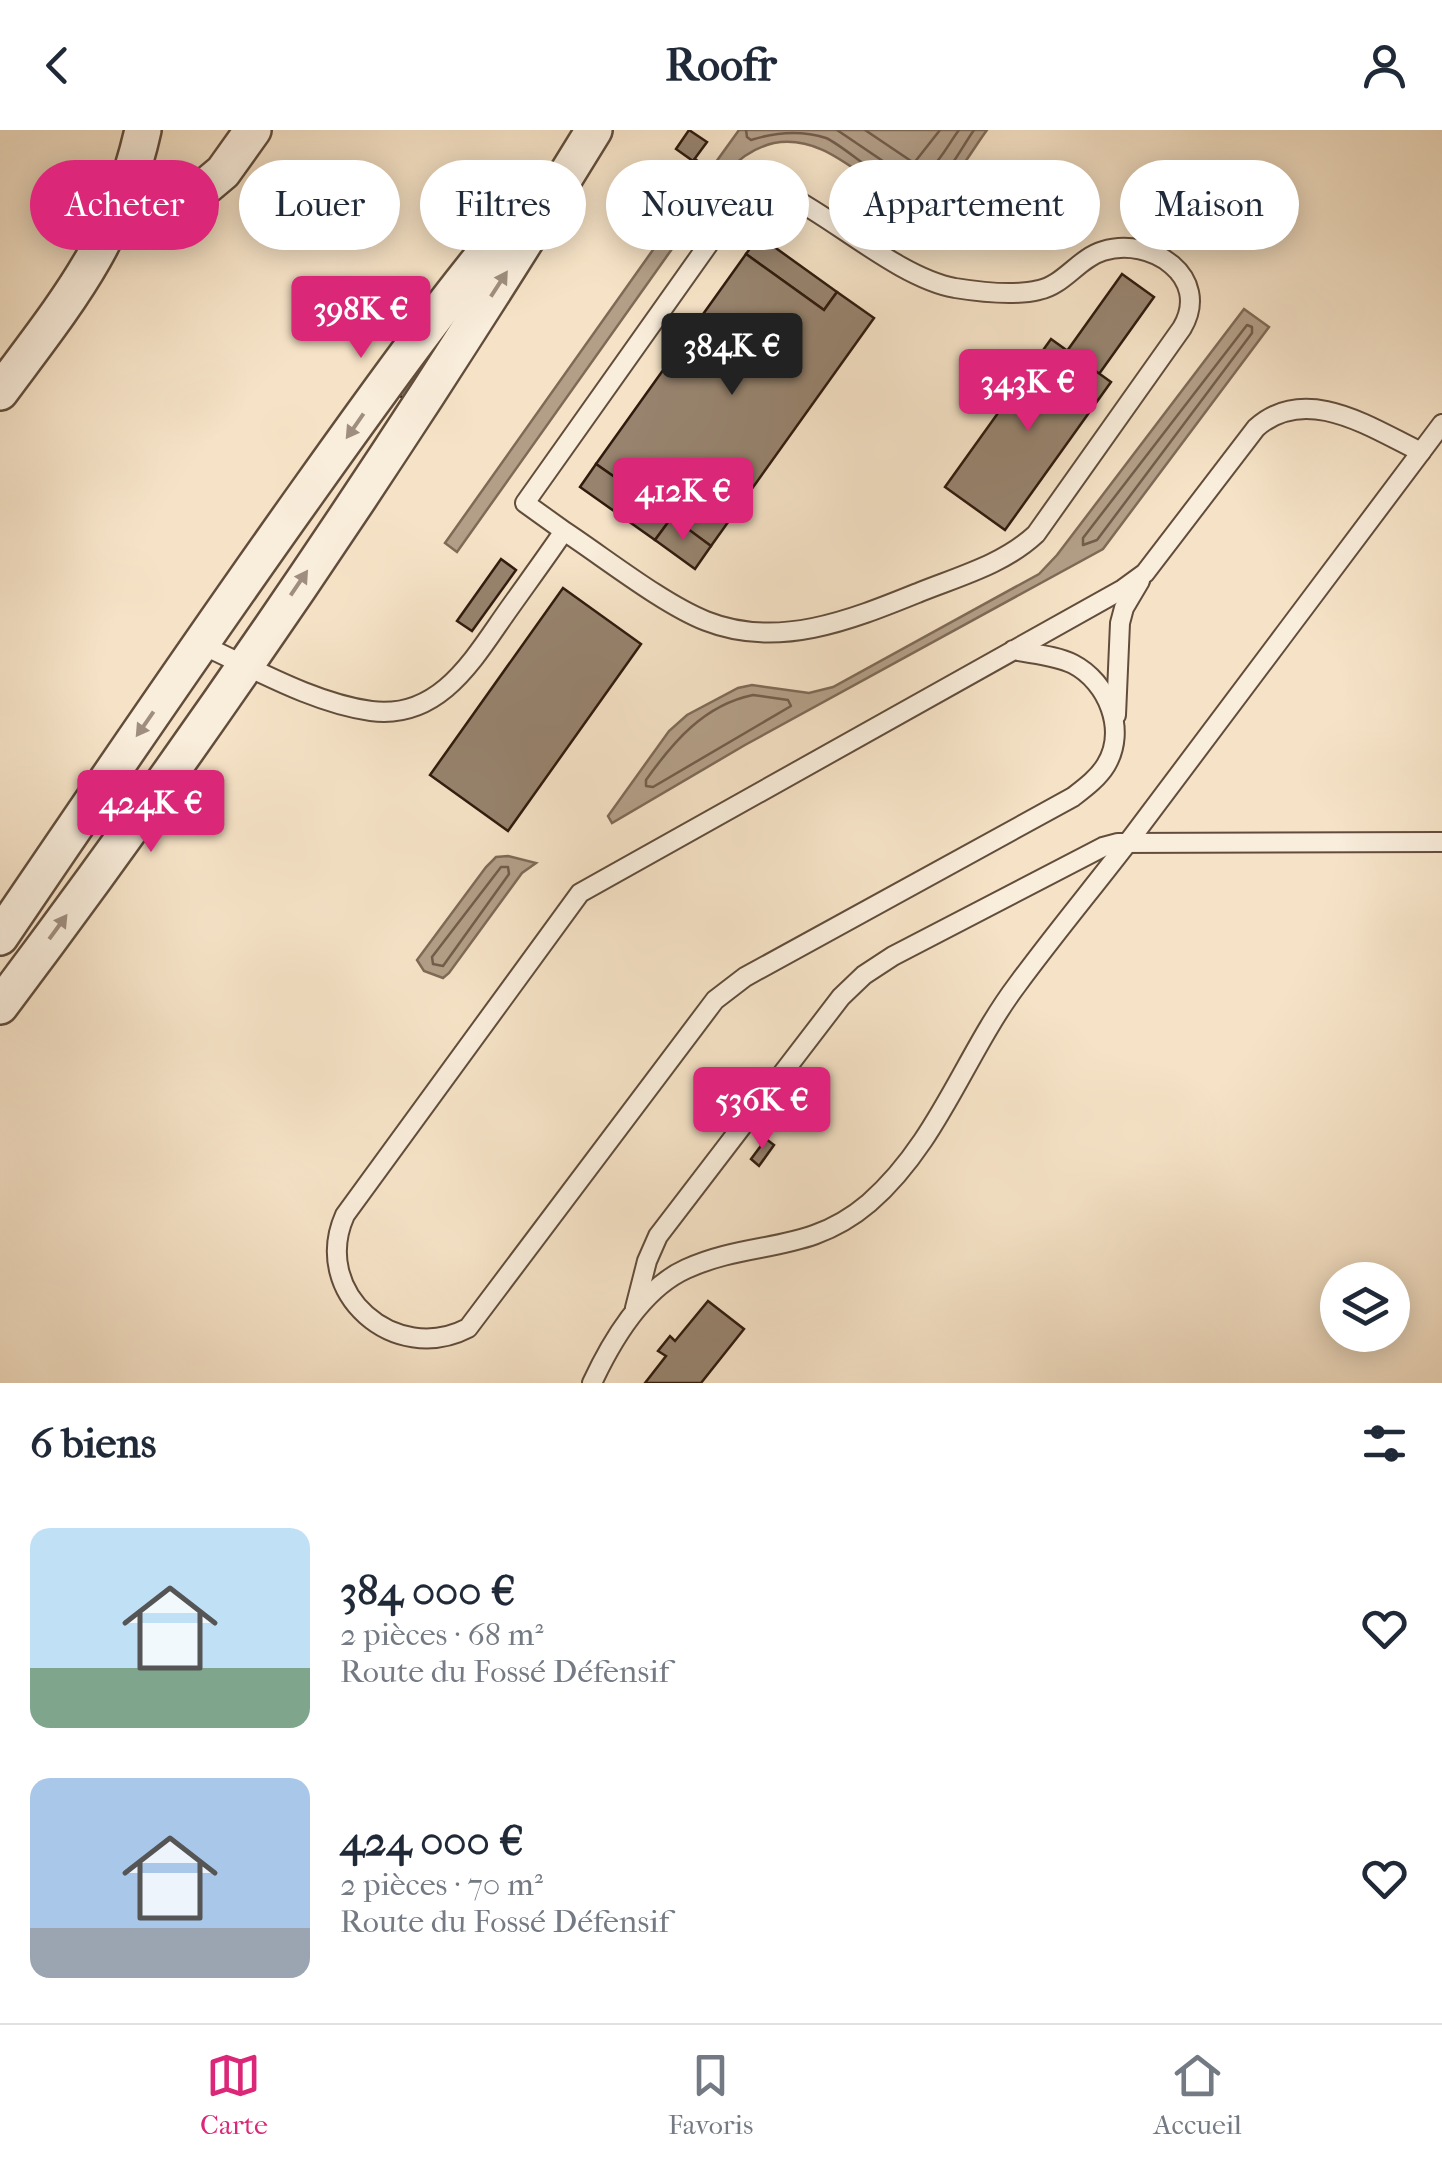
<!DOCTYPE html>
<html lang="fr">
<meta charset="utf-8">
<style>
body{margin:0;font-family:"IM FELL French Canon",serif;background:#f6f6f7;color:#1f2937;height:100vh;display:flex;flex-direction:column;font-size:38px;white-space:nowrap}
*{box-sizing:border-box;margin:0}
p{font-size:32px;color:#747a83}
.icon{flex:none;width:55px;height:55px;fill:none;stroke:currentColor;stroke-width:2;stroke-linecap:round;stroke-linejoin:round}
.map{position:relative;height:1253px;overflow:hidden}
.side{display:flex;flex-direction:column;background:#fff;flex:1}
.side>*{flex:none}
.top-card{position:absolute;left:30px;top:30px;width:1382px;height:90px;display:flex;gap:20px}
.buttons{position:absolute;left:1320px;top:1132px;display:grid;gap:20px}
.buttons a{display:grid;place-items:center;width:90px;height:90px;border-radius:50%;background:#fff;box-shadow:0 5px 25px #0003;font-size:50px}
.price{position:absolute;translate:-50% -85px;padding:0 22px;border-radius:10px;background:#db2777;color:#fff;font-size:32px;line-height:65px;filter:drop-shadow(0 2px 5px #0008)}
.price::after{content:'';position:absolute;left:50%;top:60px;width:30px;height:22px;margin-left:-15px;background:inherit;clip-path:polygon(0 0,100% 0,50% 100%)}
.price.active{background:#222;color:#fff}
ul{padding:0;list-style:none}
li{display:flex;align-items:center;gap:30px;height:250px;padding:0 30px}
li span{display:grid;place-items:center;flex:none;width:280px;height:200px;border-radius:20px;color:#555}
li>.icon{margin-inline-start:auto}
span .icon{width:120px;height:120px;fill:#fffc;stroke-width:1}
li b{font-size:42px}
h2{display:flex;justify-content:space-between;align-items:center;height:120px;padding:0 30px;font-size:42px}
.tag{padding:0 35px;border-radius:45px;background:#fff;box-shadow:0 5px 25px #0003;font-size:35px;line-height:90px}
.tag.active{background:#db2777;color:#fff}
header{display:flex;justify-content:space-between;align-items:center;height:130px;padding:0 30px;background:#fff;font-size:45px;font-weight:800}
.tab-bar{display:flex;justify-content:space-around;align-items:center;height:140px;border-top:2px solid #e0e1e3;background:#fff;font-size:28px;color:#747a83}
.tab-bar a{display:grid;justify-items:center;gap:5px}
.tab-bar .active{color:#db2777}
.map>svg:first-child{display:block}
.water{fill:#b39f88;stroke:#7f6a57;stroke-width:2.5}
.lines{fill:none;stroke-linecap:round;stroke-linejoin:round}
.shore{stroke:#725d4b;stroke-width:2.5}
.building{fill:#97836e;stroke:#311b0e;stroke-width:2.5}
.lane-casing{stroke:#624d3c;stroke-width:22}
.street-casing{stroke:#624d3c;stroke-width:40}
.lane{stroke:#f9eddb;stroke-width:18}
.street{stroke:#f9eddb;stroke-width:35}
.oneway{fill:#9f8e7f}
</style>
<header><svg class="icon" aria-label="back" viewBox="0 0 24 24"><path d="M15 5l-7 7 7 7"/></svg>Roofr<svg class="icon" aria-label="person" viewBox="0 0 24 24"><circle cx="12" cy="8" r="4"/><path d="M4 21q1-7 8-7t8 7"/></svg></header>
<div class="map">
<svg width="1442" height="1253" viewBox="0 0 1442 1253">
<rect width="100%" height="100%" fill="#f6e3c7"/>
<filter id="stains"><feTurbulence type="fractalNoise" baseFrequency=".002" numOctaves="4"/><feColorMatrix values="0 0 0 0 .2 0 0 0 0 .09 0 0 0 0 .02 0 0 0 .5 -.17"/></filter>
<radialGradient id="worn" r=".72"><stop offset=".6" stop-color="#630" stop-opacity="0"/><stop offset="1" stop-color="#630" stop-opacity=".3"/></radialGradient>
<g class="water">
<path d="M739,0H987C974,17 952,57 934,66C886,91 843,0 774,13C757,17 741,27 729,40L716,32Z"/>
<path d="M672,93L684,102L457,422L445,413Z"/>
<path d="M1244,179L1269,197L1103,419L745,615L612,693L608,686L669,601L687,585L738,558L752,555L809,563L833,557L1039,444L1057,425Z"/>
<path d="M508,726L536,733L522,743L449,843L443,848L424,841L417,830L486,737L496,727Z"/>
</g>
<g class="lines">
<g class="shore">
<path d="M746,0L747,7L751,10C776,2 801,0 826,8C853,20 903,77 933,55C949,43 962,17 974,0"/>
<path d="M837,0L905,46C931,53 945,18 959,0"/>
<path d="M865,0L914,33L940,0"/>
<path d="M1247,195L1252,197V203L1097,410L1083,415V408Z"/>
<path d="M753,565L788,570L791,576L653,657L646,656V650C673,612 704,575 753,565Z"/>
<path d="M501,737H508L509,744L443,836L433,834L432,827Z"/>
</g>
</g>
<g class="building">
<path d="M689,0L707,12L693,31L676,19Z"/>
<path d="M695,29L704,36L688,59L679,52Z"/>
<path d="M759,106L837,162L824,180L746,124Z"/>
<path d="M746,124L824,180L837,162L874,188L711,416L596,334Z"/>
<path d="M1122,144L1154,167L1099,244L1067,221Z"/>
<path d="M1051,209L1111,252L1005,400L945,357Z"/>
<path d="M416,229L428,237L406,270L394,262Z"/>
<path d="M596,334L672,387L655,410L580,357Z"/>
<path d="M672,387L711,416L695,439L655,410Z"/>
<path d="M501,429L516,440L472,501L457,491Z"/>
<path d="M563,458L641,514L508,701L430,645Z"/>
<path d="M766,1009L774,1015L759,1036L751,1029Z"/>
<path d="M708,1171L744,1199L701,1253H645L666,1226L658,1221L670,1206L675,1211Z"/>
</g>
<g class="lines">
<g class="lane-casing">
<g id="lane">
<path d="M200,514C253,538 313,573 371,581C439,590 473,530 506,483C525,456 545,429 564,401C605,428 663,474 706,491C779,520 853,489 920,462C960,446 1004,434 1036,404L1182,198C1212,147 1151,106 1103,121C1079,128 1064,155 1039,160C1015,166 980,162 955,158C901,148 839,92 789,66C766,60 748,64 732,81L525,373L564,401"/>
<path d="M1013,520C1032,524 1055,525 1073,534C1108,552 1127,600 1106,635C1098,648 1086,657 1073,667L745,847L715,870L468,1198C395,1236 310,1163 345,1085L580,763L1123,459L1145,443L1256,298C1306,253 1371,298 1421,322"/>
<path d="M1116,585L1120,493L1124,478L1140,451"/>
<path d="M635,1178L647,1131L658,1106L841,867L864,845L893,826L1103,717L1118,713L1442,712"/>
<path d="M592,1253C612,1210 642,1159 686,1139C752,1109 808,1125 869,1073C938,1013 965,924 1017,855C1053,806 1092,759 1129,711C1234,573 1337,432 1442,294"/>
</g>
</g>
<g class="street-casing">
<g id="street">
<path d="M118,82L198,63L223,42L253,0"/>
<path d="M0,262C66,173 118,112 143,0"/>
<path d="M0,807C101,658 202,510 306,364C380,260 453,158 536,62"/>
<path d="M0,876C212,594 410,300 594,0"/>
</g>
</g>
<use href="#lane" class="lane"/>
<use href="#street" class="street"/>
</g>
<defs><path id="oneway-solid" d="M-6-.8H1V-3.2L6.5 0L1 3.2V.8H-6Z" transform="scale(2.5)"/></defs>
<g class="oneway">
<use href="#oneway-solid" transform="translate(499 154) rotate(-57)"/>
<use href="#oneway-solid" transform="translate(355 296) rotate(125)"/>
<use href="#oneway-solid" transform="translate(299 453) rotate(-56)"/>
<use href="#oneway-solid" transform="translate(145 594) rotate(125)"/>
<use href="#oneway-solid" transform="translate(58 797) rotate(-54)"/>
</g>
<rect width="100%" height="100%" filter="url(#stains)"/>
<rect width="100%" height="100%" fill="url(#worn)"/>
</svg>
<div class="buttons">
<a><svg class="icon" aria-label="layers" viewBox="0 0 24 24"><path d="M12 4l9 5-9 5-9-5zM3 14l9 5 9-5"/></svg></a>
</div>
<b class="price" style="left:361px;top:231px">398K €</b>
<b class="price active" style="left:732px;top:268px">384K €</b>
<b class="price" style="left:1028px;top:304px">343K €</b>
<b class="price" style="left:683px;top:413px">412K €</b>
<b class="price" style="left:151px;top:725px">424K €</b>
<b class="price" style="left:762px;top:1022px">536K €</b>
<div class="top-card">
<a class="tag active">Acheter</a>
<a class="tag">Louer</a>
<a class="tag">Filtres</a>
<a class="tag">Nouveau</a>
<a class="tag">Appartement</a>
<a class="tag">Maison</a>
</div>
</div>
<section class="side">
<h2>6 biens<svg class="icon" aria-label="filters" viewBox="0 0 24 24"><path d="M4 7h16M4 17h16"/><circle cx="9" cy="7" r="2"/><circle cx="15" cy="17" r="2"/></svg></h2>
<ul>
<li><span style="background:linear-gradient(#bfe0f5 70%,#7fa58c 0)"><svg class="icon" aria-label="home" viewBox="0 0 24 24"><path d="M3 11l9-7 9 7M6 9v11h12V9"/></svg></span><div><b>384 000 €</b><p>2 pièces · 68 m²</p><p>Route du Fossé Défensif</p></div><svg class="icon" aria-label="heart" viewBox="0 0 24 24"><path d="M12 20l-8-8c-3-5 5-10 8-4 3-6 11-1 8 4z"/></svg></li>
<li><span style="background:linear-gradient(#a9c7e8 75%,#9aa5b1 0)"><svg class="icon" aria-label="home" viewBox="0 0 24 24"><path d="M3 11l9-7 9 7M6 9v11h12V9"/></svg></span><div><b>424 000 €</b><p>2 pièces · 70 m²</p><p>Route du Fossé Défensif</p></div><svg class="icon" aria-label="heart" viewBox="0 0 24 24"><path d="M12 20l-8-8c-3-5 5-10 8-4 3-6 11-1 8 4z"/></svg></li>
</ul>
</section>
<nav class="tab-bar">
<a class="active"><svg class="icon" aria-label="map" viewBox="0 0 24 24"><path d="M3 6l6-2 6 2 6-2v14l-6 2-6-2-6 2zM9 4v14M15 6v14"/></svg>Carte</a>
<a><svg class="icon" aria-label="saved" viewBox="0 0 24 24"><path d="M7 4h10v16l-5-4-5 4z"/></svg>Favoris</a>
<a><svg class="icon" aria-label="home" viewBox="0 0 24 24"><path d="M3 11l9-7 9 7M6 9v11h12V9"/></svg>Accueil</a>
</nav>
